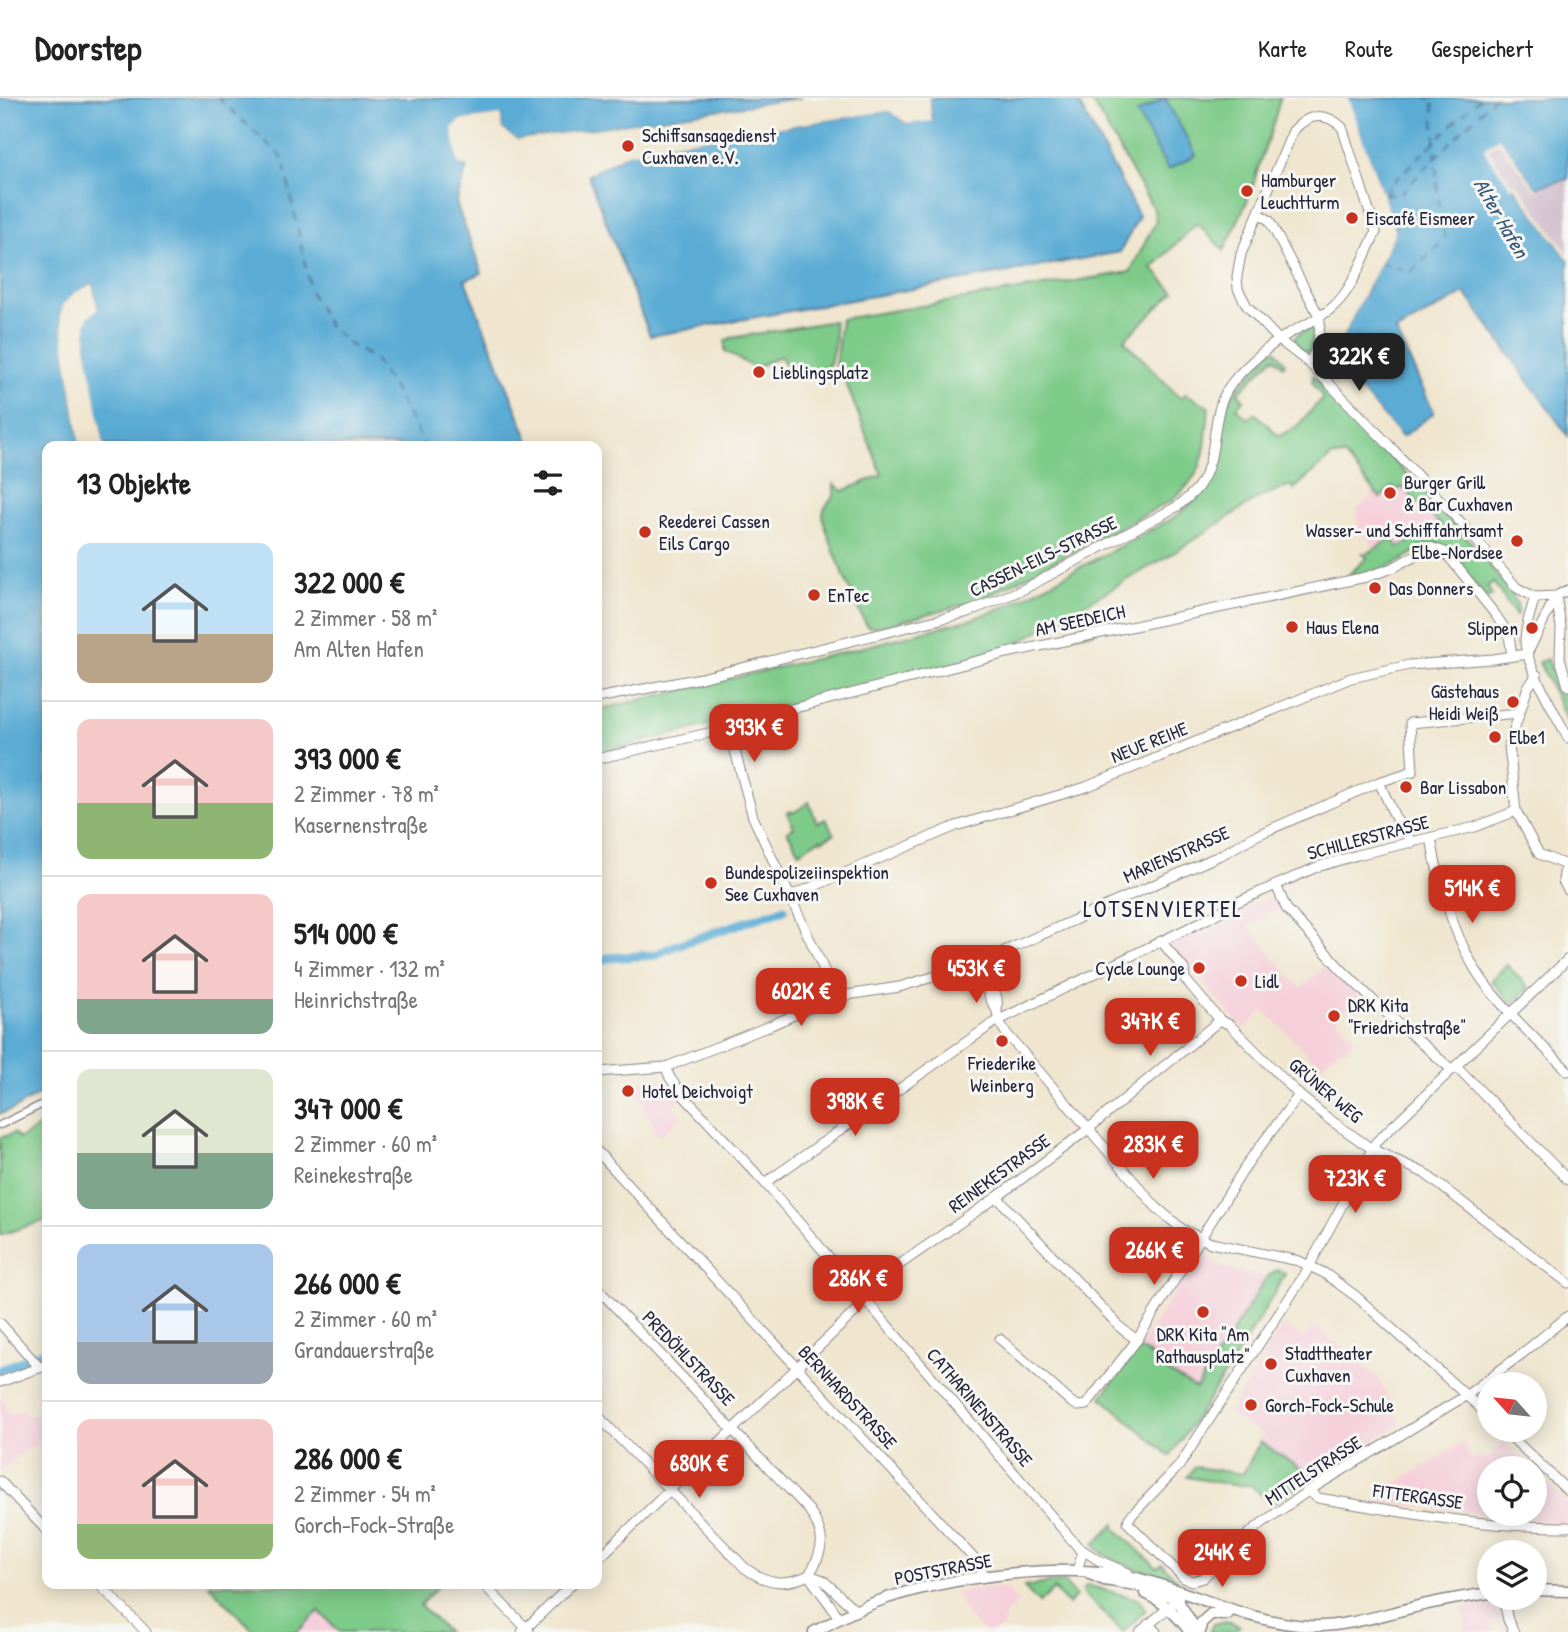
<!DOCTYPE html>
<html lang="de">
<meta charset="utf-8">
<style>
body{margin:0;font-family:"Patrick Hand",sans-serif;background:#f2f2f2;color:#222;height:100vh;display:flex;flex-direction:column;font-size:26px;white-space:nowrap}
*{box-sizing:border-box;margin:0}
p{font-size:23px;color:#767676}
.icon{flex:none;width:38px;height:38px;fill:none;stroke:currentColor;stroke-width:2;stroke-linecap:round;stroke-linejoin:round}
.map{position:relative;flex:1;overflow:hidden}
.details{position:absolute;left:42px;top:343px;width:560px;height:1148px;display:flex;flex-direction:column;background:#fff;border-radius:14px;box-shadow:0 4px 18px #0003}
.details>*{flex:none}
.needle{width:46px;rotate:297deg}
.buttons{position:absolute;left:1477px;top:1274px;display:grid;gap:14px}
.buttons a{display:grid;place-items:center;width:70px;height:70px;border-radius:50%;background:#fff;box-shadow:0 4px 18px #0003;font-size:35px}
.price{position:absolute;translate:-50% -60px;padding:0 16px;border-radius:14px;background:#c8321e;color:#fff;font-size:23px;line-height:46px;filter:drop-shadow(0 2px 4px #0008)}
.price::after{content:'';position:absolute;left:50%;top:42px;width:21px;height:16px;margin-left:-10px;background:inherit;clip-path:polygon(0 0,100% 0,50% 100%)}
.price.active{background:#222;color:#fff}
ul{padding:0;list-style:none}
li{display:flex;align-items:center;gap:21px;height:175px;padding:0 35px}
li+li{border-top:2px solid #e0e0e0}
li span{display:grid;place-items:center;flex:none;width:196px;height:140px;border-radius:14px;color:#555}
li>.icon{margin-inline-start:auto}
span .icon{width:84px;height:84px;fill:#fffc;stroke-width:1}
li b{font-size:30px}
h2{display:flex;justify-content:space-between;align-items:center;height:84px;padding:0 35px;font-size:30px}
header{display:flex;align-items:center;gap:42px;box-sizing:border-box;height:98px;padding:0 35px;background:#fff;border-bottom:2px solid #e0e0e0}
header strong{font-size:33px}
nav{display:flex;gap:38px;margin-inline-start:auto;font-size:24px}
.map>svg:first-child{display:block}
.built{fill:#f5cfda}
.industrial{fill:#d1bdcb}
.green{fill:#7ecb89;stroke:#507662;stroke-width:2}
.forest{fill:#66af75;stroke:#446858;stroke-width:2}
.water{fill:#5aacd5;stroke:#3e6788;stroke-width:2}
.pier{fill:#f0e6cf}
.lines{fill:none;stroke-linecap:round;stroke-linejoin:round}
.canal{stroke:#5aacd5;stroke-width:9}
.ferry{stroke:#385979;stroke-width:2;stroke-dasharray:9 7;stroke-linecap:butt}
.pedestrian-casing{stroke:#898485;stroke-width:9}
.minor-casing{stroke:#898485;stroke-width:11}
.tertiary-casing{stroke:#898485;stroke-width:13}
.pedestrian{stroke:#fff;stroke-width:6}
.minor{stroke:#fff;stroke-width:9}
.tertiary{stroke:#fff;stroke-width:10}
.poi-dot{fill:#c8321e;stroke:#f6f6f2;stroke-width:2.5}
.labels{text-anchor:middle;stroke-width:6;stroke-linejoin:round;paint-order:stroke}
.poi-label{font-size:19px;fill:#22223b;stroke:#f6f6f2;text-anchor:start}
.street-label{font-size:19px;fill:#22223b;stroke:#f6f6f2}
.water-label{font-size:21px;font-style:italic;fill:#385979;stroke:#f6f6f2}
.quarter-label{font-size:23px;letter-spacing:2px;fill:#22223b;stroke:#f6f6f2}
</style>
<header>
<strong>Doorstep</strong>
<nav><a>Karte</a><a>Route</a><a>Gespeichert</a></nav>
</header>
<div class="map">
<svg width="1568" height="1534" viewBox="0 0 1568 1534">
<rect width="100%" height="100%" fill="#f6f6f2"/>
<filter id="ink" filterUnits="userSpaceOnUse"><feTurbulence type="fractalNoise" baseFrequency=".0143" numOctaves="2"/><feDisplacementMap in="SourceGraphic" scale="14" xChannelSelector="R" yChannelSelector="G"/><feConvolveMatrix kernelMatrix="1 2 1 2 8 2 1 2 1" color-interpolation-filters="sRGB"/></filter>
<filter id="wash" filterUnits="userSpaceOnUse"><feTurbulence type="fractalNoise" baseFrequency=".00686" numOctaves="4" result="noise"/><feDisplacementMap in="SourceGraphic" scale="28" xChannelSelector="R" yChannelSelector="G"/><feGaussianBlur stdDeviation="1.57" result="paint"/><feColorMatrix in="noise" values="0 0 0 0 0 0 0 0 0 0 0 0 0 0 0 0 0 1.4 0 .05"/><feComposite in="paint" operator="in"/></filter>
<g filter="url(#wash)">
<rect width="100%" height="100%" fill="#f0e6cf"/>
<g class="built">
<path d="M1402,388L1441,427L1431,431L1416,443L1398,449L1392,439L1371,452L1372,446L1359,431L1357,411L1369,401L1370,391L1380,400L1392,389Z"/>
<path d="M1273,798L1281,812L1267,815L1261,823L1248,827L1286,874L1301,890L1326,866L1358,899L1336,921L1355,940L1345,952L1340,950L1320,969L1264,912L1244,931L1171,848L1173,844L1199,831Z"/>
<path d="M659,981L679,1002L673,1010L681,1019L658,1039L635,985Z"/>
<path d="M1205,1156L1224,1170L1267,1179L1196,1292L1158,1268L1152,1258L1139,1250L1199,1157Z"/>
<path d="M1282,1227L1303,1240L1310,1230L1313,1232L1315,1228L1378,1280L1401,1326L1314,1379L1260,1344L1263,1337L1228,1316Z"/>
<path d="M0,1295L10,1316L23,1311L26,1319L43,1312L47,1319V1340L22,1355L0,1374Z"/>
<path d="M1462,1344L1472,1362L1480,1357L1486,1362L1504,1344L1531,1370H1489V1416H1507V1419L1378,1403L1382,1394Z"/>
<path d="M1535,1374L1568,1405V1425L1542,1426L1529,1423V1416H1535Z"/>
<path d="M974,1490H1009V1494L1018,1505L1006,1516L1003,1528L996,1534H984L965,1515L959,1499L954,1495Z"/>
<path d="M1491,1505L1495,1506L1502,1521L1491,1524L1492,1534H1467L1461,1509Z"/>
<path d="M319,1512L340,1534H297Z"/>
</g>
<path class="industrial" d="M1499,39L1536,89L1568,81V161L1483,51Z"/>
<g class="green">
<path d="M1090,0H1280C1274,30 1260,58 1253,88L1248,86L1243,92L1245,99L1248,101L1224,153L1197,125L1152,170L1174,194L1124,242L1180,300L1186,296L1209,309C1204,354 1208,373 1171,403L980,502L878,529H868C859,516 822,429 823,416C823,409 830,403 834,398V386L843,393L882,377L844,280L858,284L835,269L841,221L1130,174L1156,123L1154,112Z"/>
<path d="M834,223L835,242L830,266L818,273L790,278L781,258L754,270L725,253V243L731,240Z"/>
<path d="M1316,228L1311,251L1307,254L1302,252L1294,241L1298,236Z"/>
<path d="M1272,252H1276L1285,265L1283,268L1274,259L1238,295L1244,302L1236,310L1248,321L1255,315L1279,338L1297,328L1323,300L1312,284L1313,278L1470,443L1511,495L1517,506L1518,513L1516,518L1493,484L1487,489L1492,497L1487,501L1442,449L1437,445C1426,445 1419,450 1412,456C1397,467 1367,479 1348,477L1367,460L1363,455H1368L1393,439L1398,449C1414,443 1426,433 1441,427L1402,389L1398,392L1392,389L1380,400L1344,357L1340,359L1332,358L1294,391L1291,387L1260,399L1170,457L1019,544L1021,549L597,655V612L848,553L972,521L1007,508L1170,422C1195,405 1216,386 1220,355C1222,339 1221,322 1227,307C1237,285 1257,271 1272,252Z"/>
<path d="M1547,561L1568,607V625L1539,564Z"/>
<path d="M809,704L817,725L826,721L834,736L821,743L820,741L799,754L787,733L794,729L787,715L791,713L793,715Z"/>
<path d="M1507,867L1529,890L1512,906L1491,882Z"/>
<path d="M47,1024V1122L0,1137V1040L14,1035L19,1041Z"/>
<path d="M1277,1172L1285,1176C1250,1239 1211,1299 1170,1358L1101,1299L1139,1250L1152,1258L1158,1268L1196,1291L1267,1179Z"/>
<path d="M1260,1344L1314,1379L1271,1406L1251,1387H1233L1187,1379L1195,1369L1243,1376Z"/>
<path d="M1115,1426V1430L1157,1470L1162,1466L1179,1483C1157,1477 1105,1466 1094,1446Z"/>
<path d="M1056,1484H1064L1076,1498L1068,1506L1054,1491L1039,1505L1024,1489Z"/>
<path d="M208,1486H440L420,1507L447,1534H340L319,1513L297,1534H255Z"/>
<path d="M1087,1487L1138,1501L1146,1512L1123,1534L1084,1496L1083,1492Z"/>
<path d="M1226,1523L1240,1528L1233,1534H1209L1213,1526Z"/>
</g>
<path class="forest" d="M1103,516L1095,534L1059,540Z"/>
<g class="water">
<path d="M0,0H801L517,42L502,31L501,18L461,22L453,30L458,66L467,69L456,105L482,175L465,182L531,348H104C99,323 81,244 86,223C88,217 93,215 98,211L92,186C76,193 66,200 60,217L80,348H47V991L16,1010L0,1016Z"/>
<path d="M929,0H1076L1139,118L1120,154L650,238L588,77L628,55L647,49L889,13L908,26L932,22Z"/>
<path d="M1165,0L1196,57L1168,72L1137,15Z"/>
<path d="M1347,0H1568V81L1536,89L1499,40L1484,51L1521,97L1568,161V338L1465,195L1396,233L1434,315L1402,339L1331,262L1396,133Z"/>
</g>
<g class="pier">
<path d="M805,0L802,3L518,45L499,34L498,21L463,26L456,31L461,64L469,66L470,70L458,66L452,30L461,22L501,17L502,31L517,42Z"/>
<path d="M926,0H929L932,23L908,26L889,13L648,49V53L628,55L585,78L586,74L627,52L644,50L647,45L889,10L908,23L928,20Z"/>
<path d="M1344,0H1348L1396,133L1331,262L1399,336L1396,338L1328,262L1392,133Z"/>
<path d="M1499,39L1538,92L1567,85L1537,93L1535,92L1498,44L1488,51L1512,85L1517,86L1524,95L1568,155V161L1515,89L1510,88L1483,51Z"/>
<path d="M92,186L98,212L89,218L86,225V246L104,348H100L83,246L82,224L86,216L94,210L90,191L76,197L67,208L64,218L83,348H80L60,217L64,206L74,195Z"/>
</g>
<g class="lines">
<g class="canal">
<path d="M597,864L607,860L655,857L674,848L784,811"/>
<path d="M0,1272L47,1253"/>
</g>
<g class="ferry">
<path d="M218,0L283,60L311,195L328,227L349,246L375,262L396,295L425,348"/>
<path d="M1384,96L1392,85L1480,0"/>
<path d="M1384,97L1402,94L1494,0"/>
<path d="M1380,165L1412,174L1445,141L1438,101L1433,0"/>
</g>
</g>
</g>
<g filter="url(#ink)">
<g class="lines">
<g class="pedestrian-casing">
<path id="pedestrian" d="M0,1027L47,1004"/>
</g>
<g class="minor-casing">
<g id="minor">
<path d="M1259,116L1269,122L1320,220C1320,236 1318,252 1309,265"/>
<path d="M1556,498L1561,529L1560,560L1568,588"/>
<path d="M1535,499C1531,513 1525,528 1525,543C1525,565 1557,618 1568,640"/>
<path d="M1527,556L1556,498"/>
<path d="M1537,577L1528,589L1509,647L1516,713L1539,756L1568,768"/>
<path d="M597,600L701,580L965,515L1024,491L1178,408C1186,401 1195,395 1200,386C1220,356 1209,319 1229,289C1241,271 1270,247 1288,236C1304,227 1320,221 1334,208C1354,189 1364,158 1376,134L1342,29C1324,13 1308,16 1293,33L1241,156L1237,178L1238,191L1247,208L1279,242L1309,265L1388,346L1464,428L1517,490L1535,499L1556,498L1568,492"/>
<path d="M721,632L732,642L753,719L832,889L834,899"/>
<path d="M597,661L721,632L780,614L1007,555L1366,479L1393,470L1430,449L1445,454L1495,516L1509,537L1512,558"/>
<path d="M1379,684L1395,719L1412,745"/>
<path d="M1431,740C1439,789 1457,851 1489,891C1512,920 1541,946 1568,973"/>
<path d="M1565,768L1563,783L1568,792"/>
<path d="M1276,787L1286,810L1340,870L1382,911L1451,971H1459L1568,1082"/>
<path d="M791,798L956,728L1086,689L1351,580L1409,567L1493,561L1527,556"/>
<path d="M1161,843L1184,871L1185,881L1220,922L1230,927L1299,997L1329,1021L1372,1051L1424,1075L1568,1185"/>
<path d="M1568,861L1376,1044L1305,1176L1192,1348L1179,1368L1129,1420L1128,1425L1184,1480L1192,1483L1203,1480L1233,1449L1262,1425L1308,1393L1467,1297L1523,1255L1568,1218"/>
<path d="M973,867C988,881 985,898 997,912"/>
<path d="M988,890C1000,897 997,902 997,914C998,922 1002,929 1006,935L1156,1109L1182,1131L1211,1145L1299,1163L1324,1175L1357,1199L1489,1318"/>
<path d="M666,969L670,980L682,996L765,1085L1078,1449L1098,1462L1128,1475"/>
<path d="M597,974L666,969L767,929L834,899L899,889L973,867L1223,756L1255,738L1379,684L1413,673L1410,625L1519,615"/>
<path d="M597,1053L978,1465L984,1479"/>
<path d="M765,1085L995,924L1207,821L1235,805L1317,769L1357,757L1475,729L1516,713"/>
<path d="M997,1099L1122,1231L1137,1242"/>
<path d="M597,1190L809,1412C826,1438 825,1450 809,1477"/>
<path d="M0,1225L40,1270"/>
<path d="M1000,1241L1071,1304L1078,1308L1086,1307L1137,1242L1249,1063L1299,997"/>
<path d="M0,1284L47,1267"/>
<path d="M597,1317L745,1470C767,1486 785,1488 809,1477"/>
<path d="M1504,1332L1568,1393"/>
<path d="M0,1383L47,1433"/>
<path d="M1308,1393L1318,1400C1400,1414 1484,1430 1568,1429"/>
<path d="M597,1462L858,1211L873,1185L997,1099L1087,1032L1220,922"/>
<path d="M1077,1473L1082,1456L1078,1449"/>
<path d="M809,1477L823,1482L856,1513"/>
<path d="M809,1477C818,1493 831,1505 839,1521"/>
<path d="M99,1486L146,1534"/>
<path d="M483,1486L529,1533"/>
<path d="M1503,1500L1508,1522L1514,1534"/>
<path d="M1148,1526L1156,1534"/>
<path d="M522,1534L572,1486"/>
<path d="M1140,1534L1173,1506"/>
</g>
</g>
<g class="tertiary-casing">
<g id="tertiary">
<path d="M1090,1476L1104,1482L1136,1487L1179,1501"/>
<path d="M1535,1492L1568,1493"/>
<path d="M1145,1495C1163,1503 1178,1518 1190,1534"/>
<path d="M1177,1501L1197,1534"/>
<path d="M814,1534C834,1523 855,1512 876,1504C944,1478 1074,1462 1144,1482C1198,1497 1250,1524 1307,1528C1342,1530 1377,1518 1411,1510C1437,1503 1463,1499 1489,1495"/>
<path d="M1200,1534L1201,1525L1211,1516H1228"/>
</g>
</g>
<use href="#pedestrian" class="pedestrian"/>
<use href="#minor" class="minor"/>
<use href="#tertiary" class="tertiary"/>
</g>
</g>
<g class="poi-dot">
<circle cx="628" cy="48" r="7"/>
<circle cx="1247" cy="93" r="7"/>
<circle cx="1352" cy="120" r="7"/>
<circle cx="759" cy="274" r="7"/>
<circle cx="1390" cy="395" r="7"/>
<circle cx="645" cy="434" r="7"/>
<circle cx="1517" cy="443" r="7"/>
<circle cx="1375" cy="490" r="7"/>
<circle cx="814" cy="497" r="7"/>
<circle cx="1292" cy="529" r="7"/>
<circle cx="1532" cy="530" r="7"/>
<circle cx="1513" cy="604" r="7"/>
<circle cx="1495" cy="639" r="7"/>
<circle cx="1406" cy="689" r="7"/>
<circle cx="711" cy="785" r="7"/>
<circle cx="1199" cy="870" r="7"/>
<circle cx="1241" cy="883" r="7"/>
<circle cx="1334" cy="918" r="7"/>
<circle cx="1002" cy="943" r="7"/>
<circle cx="628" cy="993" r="7"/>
<circle cx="1203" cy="1214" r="7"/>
<circle cx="1271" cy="1266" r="7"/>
<circle cx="1251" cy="1307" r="7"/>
</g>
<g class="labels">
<g class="poi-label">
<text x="642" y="44">Schiffsansagedienst<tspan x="642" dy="22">Cuxhaven e.V.</tspan></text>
<text x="1261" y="89">Hamburger<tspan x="1261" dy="22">Leuchtturm</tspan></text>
<text x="1366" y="127">Eiscafé Eismeer</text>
<text x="773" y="281">Lieblingsplatz</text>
<text x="1404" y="391">Burger Grill<tspan x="1404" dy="22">&amp; Bar Cuxhaven</tspan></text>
<text x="659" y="430">Reederei Cassen<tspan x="659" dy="22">Eils Cargo</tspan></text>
<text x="1503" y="439" text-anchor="end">Wasser- und Schifffahrtsamt<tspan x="1503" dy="22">Elbe-Nordsee</tspan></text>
<text x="1389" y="497">Das Donners</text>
<text x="828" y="504">EnTec</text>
<text x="1306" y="536">Haus Elena</text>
<text x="1518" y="537" text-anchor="end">Slippen</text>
<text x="1499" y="600" text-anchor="end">Gästehaus<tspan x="1499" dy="22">Heidi Weiß</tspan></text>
<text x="1509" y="646">Elbe1</text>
<text x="1420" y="696">Bar Lissabon</text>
<text x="725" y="781">Bundespolizeiinspektion<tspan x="725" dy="22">See Cuxhaven</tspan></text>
<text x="1185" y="877" text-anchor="end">Cycle Lounge</text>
<text x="1255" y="890">Lidl</text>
<text x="1348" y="914">DRK Kita<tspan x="1348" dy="22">"Friedrichstraße"</tspan></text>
<text x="1002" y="972" text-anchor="middle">Friederike<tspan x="1002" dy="22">Weinberg</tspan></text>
<text x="642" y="1000">Hotel Deichvoigt</text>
<text x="1203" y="1243" text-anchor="middle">DRK Kita "Am<tspan x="1203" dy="22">Rathausplatz"</tspan></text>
<text x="1285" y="1262">Stadttheater<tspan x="1285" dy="22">Cuxhaven</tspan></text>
<text x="1265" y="1314">Gorch-Fock-Schule</text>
</g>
<g class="street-label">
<text transform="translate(1043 458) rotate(-26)" y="7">CASSEN-EILS-STRASSE</text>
<text transform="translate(1080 522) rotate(-12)" y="7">AM SEEDEICH</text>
<text transform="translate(1149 644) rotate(-22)" y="7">NEUE REIHE</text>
<text transform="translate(1368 739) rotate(-15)" y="7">SCHILLERSTRASSE</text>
<text transform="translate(1176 756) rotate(-24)" y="7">MARIENSTRASSE</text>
<text transform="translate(1326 992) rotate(40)" y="7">GRÜNER WEG</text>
<text transform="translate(999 1075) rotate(-36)" y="7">REINEKESTRASSE</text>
<text transform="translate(689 1260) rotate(46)" y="7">PREDÖHLSTRASSE</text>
<text transform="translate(848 1299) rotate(47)" y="7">BERNHARDSTRASSE</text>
<text transform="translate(980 1309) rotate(49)" y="7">CATHARINENSTRASSE</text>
<text transform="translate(1313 1372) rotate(-33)" y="7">MITTELSTRASSE</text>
<text transform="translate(1418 1398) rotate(8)" y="7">FITTERGASSE</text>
<text transform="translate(943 1471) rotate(-11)" y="7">POSTSTRASSE</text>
</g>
<g class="water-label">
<text transform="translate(1501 120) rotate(60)" y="7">Alter Hafen</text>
</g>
<g class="quarter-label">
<text x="1163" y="819">LOTSENVIERTEL</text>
</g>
</g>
</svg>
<div class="buttons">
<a><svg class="needle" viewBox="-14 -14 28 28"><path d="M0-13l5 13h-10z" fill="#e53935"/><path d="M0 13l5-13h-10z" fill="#767676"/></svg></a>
<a><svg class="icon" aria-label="locate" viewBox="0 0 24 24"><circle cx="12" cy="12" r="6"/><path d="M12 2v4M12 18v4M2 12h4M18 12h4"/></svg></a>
<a><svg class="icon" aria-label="layers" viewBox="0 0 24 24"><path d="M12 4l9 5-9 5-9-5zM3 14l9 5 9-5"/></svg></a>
</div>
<b class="price active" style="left:1359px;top:295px">322K €</b>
<b class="price" style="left:754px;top:666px">393K €</b>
<b class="price" style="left:1472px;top:827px">514K €</b>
<b class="price" style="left:976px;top:907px">453K €</b>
<b class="price" style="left:801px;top:930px">602K €</b>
<b class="price" style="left:1150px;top:960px">347K €</b>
<b class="price" style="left:855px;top:1040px">398K €</b>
<b class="price" style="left:1153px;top:1083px">283K €</b>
<b class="price" style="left:1355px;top:1117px">723K €</b>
<b class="price" style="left:1154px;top:1189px">266K €</b>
<b class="price" style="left:858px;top:1217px">286K €</b>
<b class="price" style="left:699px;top:1402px">680K €</b>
<b class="price" style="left:1222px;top:1491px">244K €</b>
<section class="details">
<h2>13 Objekte<svg class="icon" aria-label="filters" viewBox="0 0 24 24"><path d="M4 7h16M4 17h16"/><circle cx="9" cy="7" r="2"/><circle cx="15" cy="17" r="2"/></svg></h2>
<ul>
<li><span style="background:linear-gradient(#bfe0f5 65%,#b9a48a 0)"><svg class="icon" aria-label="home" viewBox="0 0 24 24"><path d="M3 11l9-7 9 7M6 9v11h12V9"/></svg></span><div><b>322 000 €</b><p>2 Zimmer · 58 m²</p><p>Am Alten Hafen</p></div></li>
<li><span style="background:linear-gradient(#f6c9c9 60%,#8fb573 0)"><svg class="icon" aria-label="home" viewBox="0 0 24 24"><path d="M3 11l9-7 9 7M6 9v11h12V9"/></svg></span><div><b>393 000 €</b><p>2 Zimmer · 78 m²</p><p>Kasernenstraße</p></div></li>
<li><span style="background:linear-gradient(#f6c9c9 75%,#7fa58c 0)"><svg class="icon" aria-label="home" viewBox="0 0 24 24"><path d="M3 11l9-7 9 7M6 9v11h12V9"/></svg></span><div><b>514 000 €</b><p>4 Zimmer · 132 m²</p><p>Heinrichstraße</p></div></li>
<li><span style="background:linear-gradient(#dfe7d0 60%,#7fa58c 0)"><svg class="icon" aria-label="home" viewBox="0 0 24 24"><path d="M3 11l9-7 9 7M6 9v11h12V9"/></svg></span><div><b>347 000 €</b><p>2 Zimmer · 60 m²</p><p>Reinekestraße</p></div></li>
<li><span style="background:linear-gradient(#a9c7e8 70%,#9aa5b1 0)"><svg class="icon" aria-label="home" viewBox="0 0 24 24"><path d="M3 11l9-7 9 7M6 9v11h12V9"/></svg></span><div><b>266 000 €</b><p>2 Zimmer · 60 m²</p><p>Grandauerstraße</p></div></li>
<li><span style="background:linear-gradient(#f6c9c9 75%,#8fb573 0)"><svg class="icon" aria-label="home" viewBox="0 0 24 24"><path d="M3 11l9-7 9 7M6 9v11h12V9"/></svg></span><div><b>286 000 €</b><p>2 Zimmer · 54 m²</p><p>Gorch-Fock-Straße</p></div></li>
</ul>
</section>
</div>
